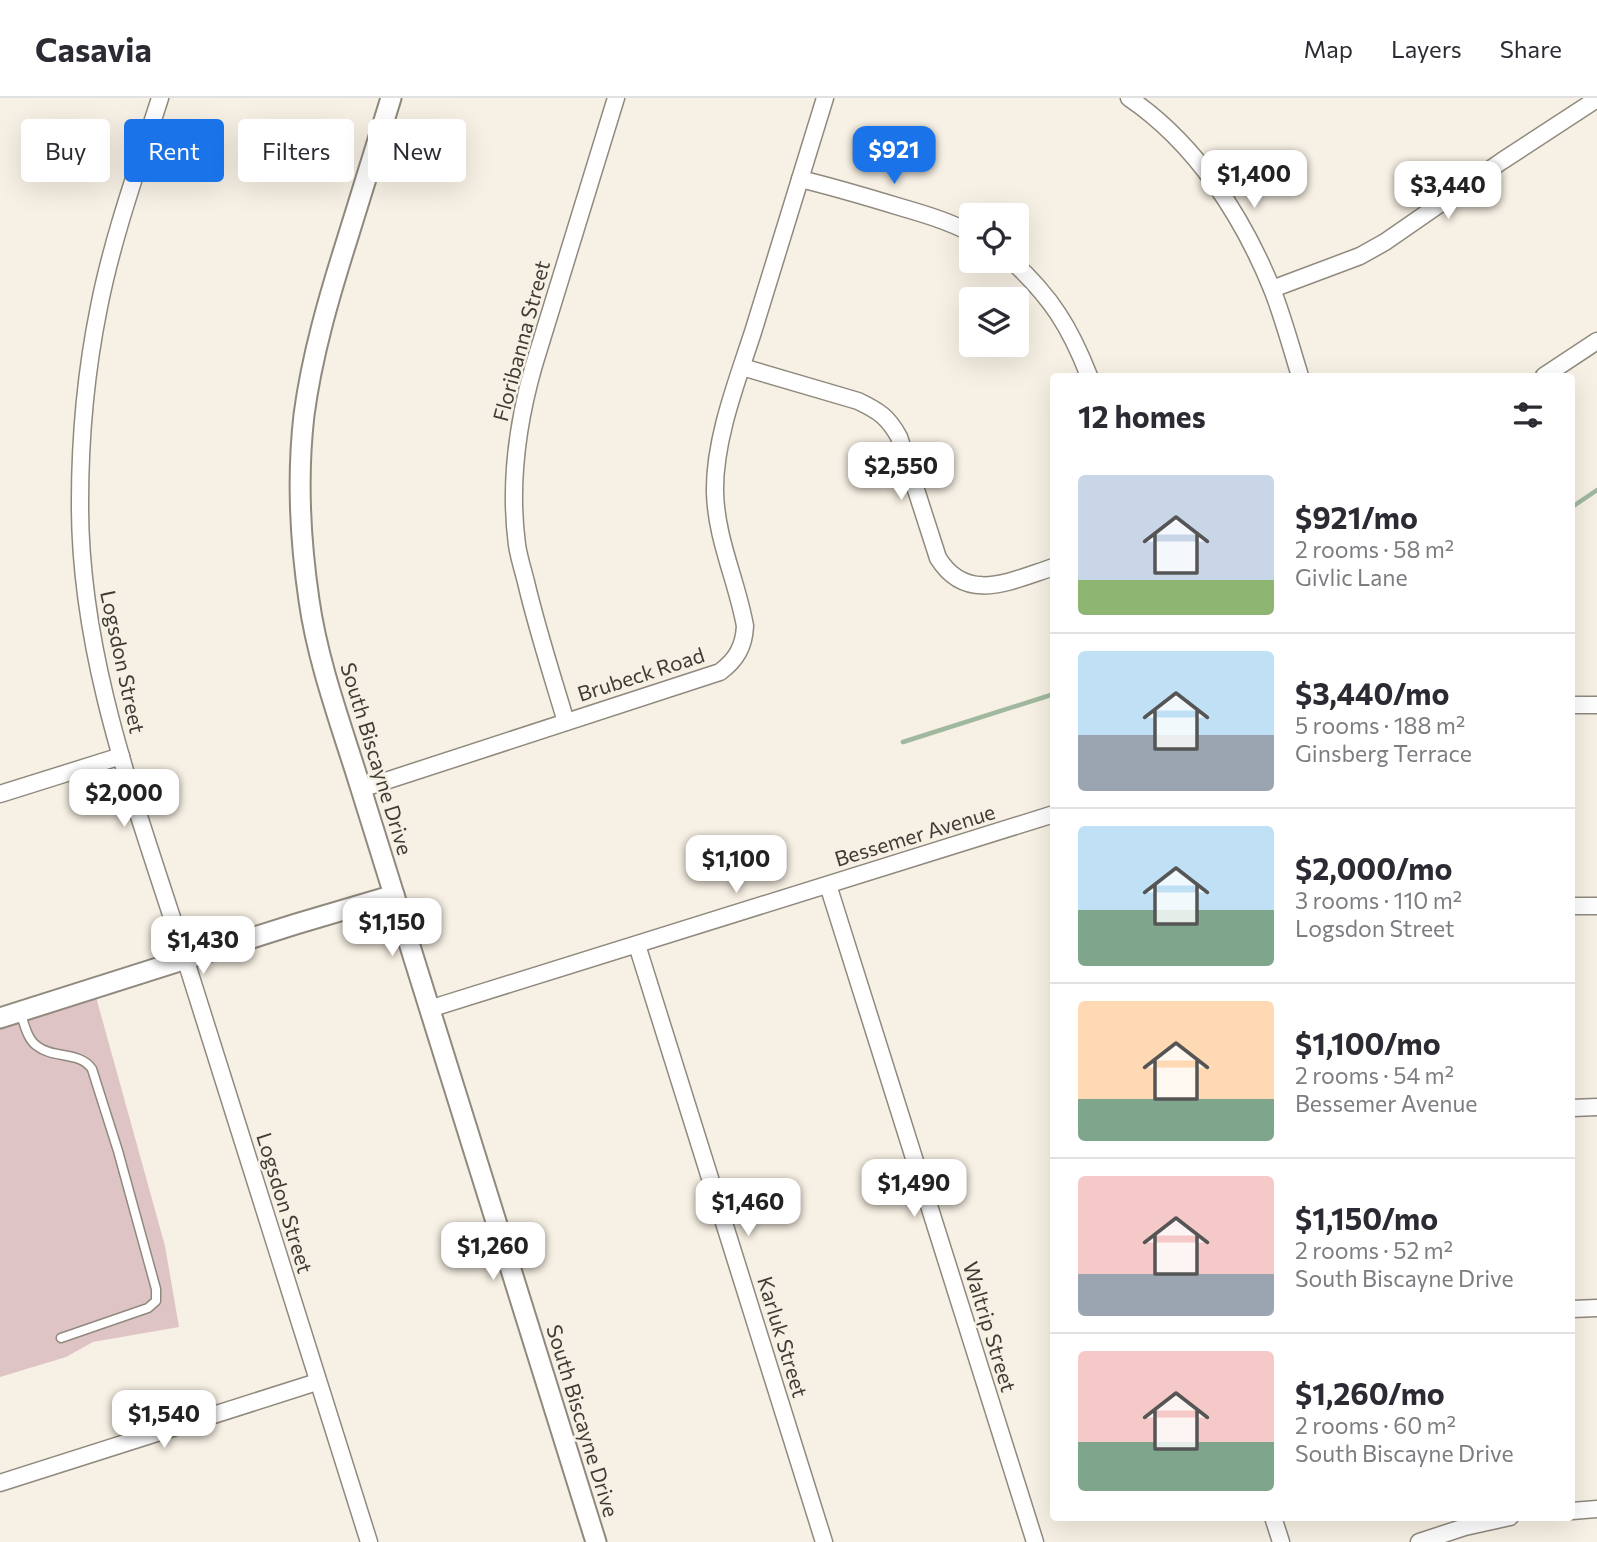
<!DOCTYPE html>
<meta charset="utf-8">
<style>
body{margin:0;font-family:Commissioner,sans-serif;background:#f7f7f7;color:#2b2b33;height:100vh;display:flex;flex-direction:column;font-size:26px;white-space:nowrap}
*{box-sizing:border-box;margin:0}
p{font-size:23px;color:#7c7c81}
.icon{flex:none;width:38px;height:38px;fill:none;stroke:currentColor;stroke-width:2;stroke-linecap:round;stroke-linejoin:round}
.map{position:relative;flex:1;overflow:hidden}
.details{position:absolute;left:1050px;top:275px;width:525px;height:1148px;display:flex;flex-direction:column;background:#fff;border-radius:7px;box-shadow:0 7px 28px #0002}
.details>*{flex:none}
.guide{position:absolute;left:21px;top:21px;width:665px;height:63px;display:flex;gap:14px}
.controls{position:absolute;left:959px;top:105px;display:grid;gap:14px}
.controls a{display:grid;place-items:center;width:70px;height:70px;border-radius:7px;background:#fff;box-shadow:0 7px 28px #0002;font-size:35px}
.price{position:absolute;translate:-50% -60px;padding:0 16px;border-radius:14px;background:#fff;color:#222;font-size:23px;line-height:46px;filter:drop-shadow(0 2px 4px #0008)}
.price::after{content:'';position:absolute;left:50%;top:42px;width:21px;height:16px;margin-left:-10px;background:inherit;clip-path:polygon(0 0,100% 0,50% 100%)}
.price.selected{background:#1a73e8;color:#fff}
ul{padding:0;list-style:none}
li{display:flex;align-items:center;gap:21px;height:175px;padding:0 28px}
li+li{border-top:2px solid #e1e1e2}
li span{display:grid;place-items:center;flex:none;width:196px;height:140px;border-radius:7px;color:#555}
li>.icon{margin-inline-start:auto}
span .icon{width:84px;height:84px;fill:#fffc;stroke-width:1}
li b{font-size:30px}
h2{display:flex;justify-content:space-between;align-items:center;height:84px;padding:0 28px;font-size:30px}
.tag{padding:0 24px;border-radius:7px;background:#fff;box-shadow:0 7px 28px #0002;font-size:24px;line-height:63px}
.tag.selected{background:#1a73e8;color:#fff}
header{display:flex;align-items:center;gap:42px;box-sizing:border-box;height:98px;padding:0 35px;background:#fff;border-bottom:2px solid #e1e1e2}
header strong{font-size:33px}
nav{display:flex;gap:38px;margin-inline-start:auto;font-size:24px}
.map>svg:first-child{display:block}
.green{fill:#dfc4c5}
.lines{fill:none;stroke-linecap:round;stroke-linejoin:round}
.stream{stroke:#a0b99e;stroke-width:4.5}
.service-casing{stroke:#90897e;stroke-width:11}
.minor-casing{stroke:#90897e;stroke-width:19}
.tertiary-casing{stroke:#90897e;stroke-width:23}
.service{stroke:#fff;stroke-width:8}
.minor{stroke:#fff;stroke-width:16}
.tertiary{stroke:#fff;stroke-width:19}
.labels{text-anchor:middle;stroke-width:5;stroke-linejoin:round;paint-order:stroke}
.street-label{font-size:21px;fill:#3f3c37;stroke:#f7f0e4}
</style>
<header>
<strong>Casavia</strong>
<nav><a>Map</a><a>Layers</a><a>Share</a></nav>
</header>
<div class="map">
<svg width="1597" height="1444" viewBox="0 0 1597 1444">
<rect width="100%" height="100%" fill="#f7f0e4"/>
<path class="green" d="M96,899L165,1148L179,1229L93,1244L66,1259L0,1279V928Z"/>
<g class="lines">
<g class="stream">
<path d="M1572,409L1597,392"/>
<path d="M903,644L1054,596"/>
</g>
<g class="service-casing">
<path id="service" d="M20,913C24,925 27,941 37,948C53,961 80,953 92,971L118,1053L156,1191V1203L148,1210L61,1240"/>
</g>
<g class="minor-casing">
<g id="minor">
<path d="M160,0C138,69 113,138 99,209C86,273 80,338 80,404C79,563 139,714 186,863C248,1056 307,1251 369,1444"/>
<path d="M1129,0C1195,45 1242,117 1272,191C1283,219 1291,249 1300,278"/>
<path d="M800,81C834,89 867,99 900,109C924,116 948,123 971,135"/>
<path d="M1012,163C1051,199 1070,229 1089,278"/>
<path d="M1272,191L1360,158L1385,144L1502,63L1597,1"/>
<path d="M742,269L858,303C879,313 888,319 899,339L938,460C967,507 1012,482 1054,469"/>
<path d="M1544,278L1597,243"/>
<path d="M1572,607H1597"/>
<path d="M566,624C552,577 537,531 526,484C523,472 519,460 517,447C509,386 517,326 534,267L616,0"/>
<path d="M361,691L720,574C736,562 744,549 745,528C737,483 716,441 715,394C714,342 737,283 753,234C777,156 801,78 825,0"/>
<path d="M0,696L121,658"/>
<path d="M828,787L1035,1444"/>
<path d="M1572,808H1597"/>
<path d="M637,847L824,1444"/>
<path d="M429,911L1054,716"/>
<path d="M1572,1010L1597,1009"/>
<path d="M1572,1211L1597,1210"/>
<path d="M0,1385L317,1284"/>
<path d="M1572,1413L1597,1411"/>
<path d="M1273,1419L1281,1444"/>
<path d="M1419,1444L1465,1429L1510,1419"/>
</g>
</g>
<g class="tertiary-casing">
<g id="tertiary">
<path d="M391,0C376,47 362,95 347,142C329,199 312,257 304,317C297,378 300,441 309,502C318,566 342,629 361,691L596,1444"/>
<path d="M0,920L296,826L394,797"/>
</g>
</g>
<use href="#service" class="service"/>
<use href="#minor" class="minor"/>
<use href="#tertiary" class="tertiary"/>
</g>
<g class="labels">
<g class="street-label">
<text transform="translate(522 243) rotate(-75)" y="7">Floribanna Street</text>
<text transform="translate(122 564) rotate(78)" y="7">Logsdon Street</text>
<text transform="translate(641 577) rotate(-18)" y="7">Brubeck Road</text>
<text transform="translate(376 661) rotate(73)" y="7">South Biscayne Drive</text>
<text transform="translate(915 738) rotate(-17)" y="7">Bessemer Avenue</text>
<text transform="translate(284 1105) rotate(73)" y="7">Logsdon Street</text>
<text transform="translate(989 1229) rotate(73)" y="7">Waltrip Street</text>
<text transform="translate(782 1239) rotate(73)" y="7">Karluk Street</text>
<text transform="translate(582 1323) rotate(73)" y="7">South Biscayne Drive</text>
</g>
</g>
</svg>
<div class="controls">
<a><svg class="icon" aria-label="locate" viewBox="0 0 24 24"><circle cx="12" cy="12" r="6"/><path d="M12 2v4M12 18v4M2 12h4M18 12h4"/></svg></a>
<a><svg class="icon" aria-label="layers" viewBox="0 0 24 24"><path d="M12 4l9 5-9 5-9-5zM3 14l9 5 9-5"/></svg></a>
</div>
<b class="price selected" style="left:894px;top:88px">$921</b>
<b class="price" style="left:1254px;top:112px">$1,400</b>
<b class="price" style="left:1448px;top:123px">$3,440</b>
<b class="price" style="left:901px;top:404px">$2,550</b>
<b class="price" style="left:124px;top:731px">$2,000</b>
<b class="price" style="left:736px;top:797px">$1,100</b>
<b class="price" style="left:392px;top:860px">$1,150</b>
<b class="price" style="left:203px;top:878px">$1,430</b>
<b class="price" style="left:914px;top:1121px">$1,490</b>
<b class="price" style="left:748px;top:1140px">$1,460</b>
<b class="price" style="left:493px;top:1184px">$1,260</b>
<b class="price" style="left:164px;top:1352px">$1,540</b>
<div class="guide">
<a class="tag">Buy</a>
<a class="tag selected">Rent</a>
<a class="tag">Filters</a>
<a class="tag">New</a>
</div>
<section class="details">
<h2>12 homes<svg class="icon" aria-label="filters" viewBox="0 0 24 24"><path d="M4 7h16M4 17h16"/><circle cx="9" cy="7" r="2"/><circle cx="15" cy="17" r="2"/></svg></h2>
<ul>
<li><span style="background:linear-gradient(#c9d6e8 75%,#8fb573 0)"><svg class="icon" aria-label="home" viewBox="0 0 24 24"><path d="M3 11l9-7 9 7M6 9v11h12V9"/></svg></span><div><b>$921/mo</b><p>2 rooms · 58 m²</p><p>Givlic Lane</p></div></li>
<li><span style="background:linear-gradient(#bfe0f5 60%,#9aa5b1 0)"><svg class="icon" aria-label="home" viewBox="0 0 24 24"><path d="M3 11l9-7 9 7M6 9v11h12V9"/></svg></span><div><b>$3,440/mo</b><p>5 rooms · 188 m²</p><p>Ginsberg Terrace</p></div></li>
<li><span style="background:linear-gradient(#bfe0f5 60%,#7fa58c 0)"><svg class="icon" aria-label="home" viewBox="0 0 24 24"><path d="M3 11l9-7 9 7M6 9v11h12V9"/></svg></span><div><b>$2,000/mo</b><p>3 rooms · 110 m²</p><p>Logsdon Street</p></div></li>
<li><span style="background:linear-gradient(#ffd9b3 70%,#7fa58c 0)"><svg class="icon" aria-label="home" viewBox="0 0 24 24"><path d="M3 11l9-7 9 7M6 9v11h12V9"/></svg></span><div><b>$1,100/mo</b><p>2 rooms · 54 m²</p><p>Bessemer Avenue</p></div></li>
<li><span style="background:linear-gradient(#f6c9c9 70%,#9aa5b1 0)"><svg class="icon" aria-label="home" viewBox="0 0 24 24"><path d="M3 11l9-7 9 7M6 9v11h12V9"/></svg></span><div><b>$1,150/mo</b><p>2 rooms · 52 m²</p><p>South Biscayne Drive</p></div></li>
<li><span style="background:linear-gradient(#f6c9c9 65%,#7fa58c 0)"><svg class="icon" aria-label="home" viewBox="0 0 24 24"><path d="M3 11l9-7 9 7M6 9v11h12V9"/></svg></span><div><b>$1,260/mo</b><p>2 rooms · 60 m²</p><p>South Biscayne Drive</p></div></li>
</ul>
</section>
</div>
